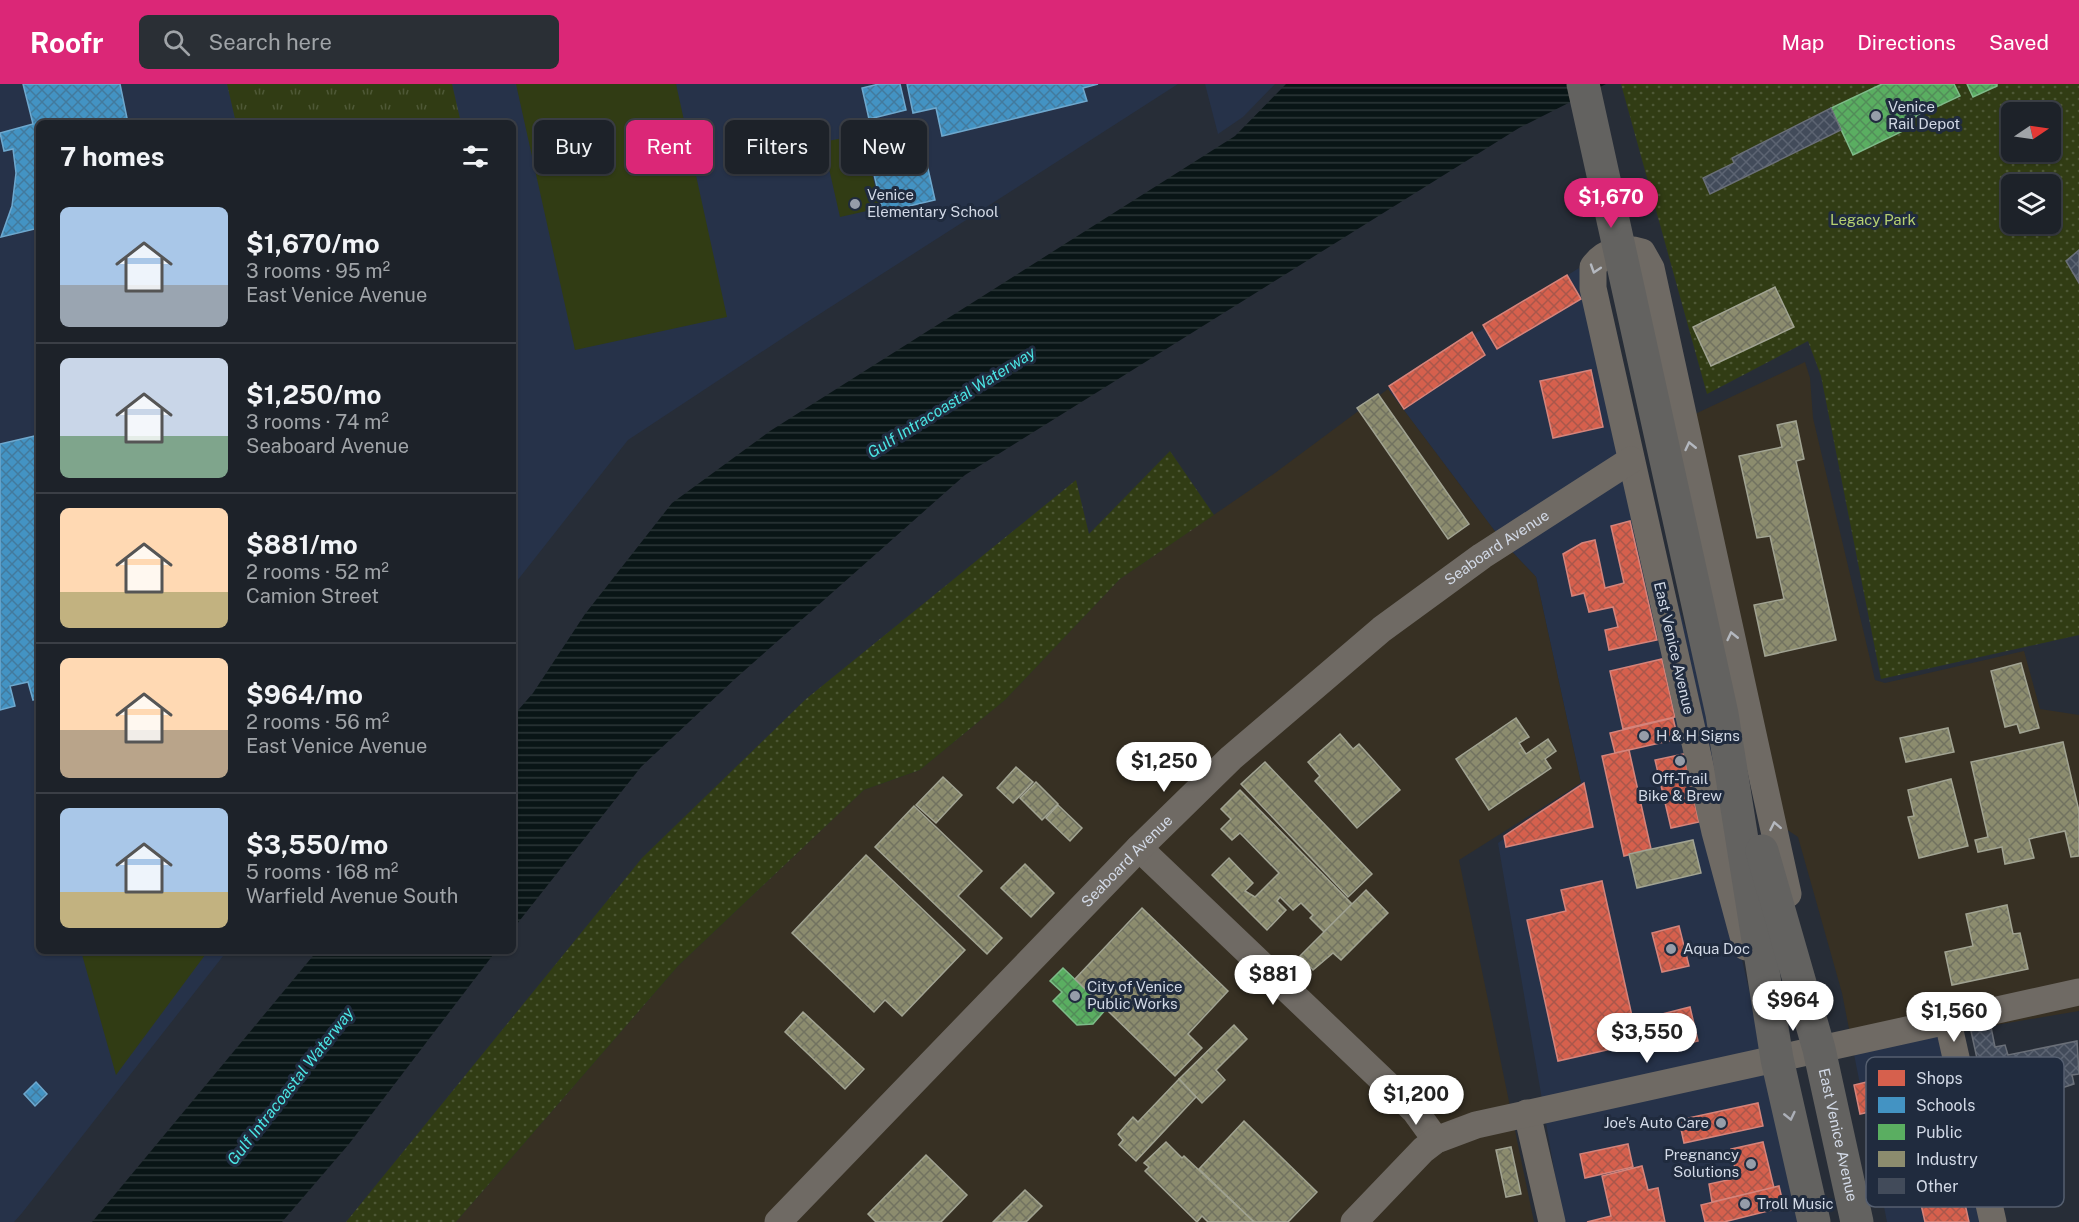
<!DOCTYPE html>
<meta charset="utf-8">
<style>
body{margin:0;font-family:"Public Sans",sans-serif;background:#2a2f35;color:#f1f3f6;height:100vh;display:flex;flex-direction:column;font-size:22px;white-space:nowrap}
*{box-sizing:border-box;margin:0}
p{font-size:20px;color:#a0a4a8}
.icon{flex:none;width:33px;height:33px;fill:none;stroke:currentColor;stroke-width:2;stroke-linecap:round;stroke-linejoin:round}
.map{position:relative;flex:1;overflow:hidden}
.sheet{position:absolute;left:36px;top:36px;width:480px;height:834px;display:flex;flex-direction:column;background:#1d2229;border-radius:9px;box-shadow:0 2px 4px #0004,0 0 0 2px #3b3f46}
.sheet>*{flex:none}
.top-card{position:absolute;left:534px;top:36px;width:570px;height:54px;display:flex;gap:12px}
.needle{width:39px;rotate:77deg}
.controls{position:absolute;left:2001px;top:18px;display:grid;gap:12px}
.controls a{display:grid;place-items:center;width:60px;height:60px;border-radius:9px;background:#1d2229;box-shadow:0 2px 4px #0004,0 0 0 2px #3b3f46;font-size:30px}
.price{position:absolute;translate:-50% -51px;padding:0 14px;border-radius:21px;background:#fff;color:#222;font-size:20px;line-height:39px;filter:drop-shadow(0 2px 3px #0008)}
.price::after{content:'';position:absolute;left:50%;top:36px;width:18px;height:14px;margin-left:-9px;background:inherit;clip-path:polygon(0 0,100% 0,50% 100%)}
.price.on{background:#db2777;color:#fff}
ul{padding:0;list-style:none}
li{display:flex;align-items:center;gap:18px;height:150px;padding:0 24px}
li+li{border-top:2px solid #3b3f46}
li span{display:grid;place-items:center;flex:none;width:168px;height:120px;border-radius:9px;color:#555}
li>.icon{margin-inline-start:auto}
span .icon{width:72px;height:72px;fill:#fffc;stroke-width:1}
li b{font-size:26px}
h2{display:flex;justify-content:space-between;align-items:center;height:72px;padding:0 24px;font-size:26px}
.pill{padding:0 21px;border-radius:9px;background:#1d2229;box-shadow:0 2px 4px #0004,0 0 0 2px #3b3f46;font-size:21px;line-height:54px}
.pill.on{background:#db2777;color:#fff}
header{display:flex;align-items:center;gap:36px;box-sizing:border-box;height:84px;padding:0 30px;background:#db2777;color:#fff}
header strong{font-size:28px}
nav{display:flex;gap:33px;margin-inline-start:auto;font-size:21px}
.search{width:420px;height:54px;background:#2a2f35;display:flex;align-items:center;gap:15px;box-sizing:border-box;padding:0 21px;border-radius:9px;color:#a0a4a8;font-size:22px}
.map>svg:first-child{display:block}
.built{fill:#263249}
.industrial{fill:#373023}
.grass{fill:url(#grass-tufts)}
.park{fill:url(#park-dots);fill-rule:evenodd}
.garden{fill:#313c14}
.water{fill:url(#water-rules)}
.shops{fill:url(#shops-cross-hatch);stroke:#d5847b;stroke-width:1.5}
.schools{fill:url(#schools-cross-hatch);stroke:#6ea8ce;stroke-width:1.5}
.public{fill:url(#public-cross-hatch);stroke:#7ebb89;stroke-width:1.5}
.industry{fill:url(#industry-cross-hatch);stroke:#a1a392;stroke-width:1.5}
.building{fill:url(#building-cross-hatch);stroke:#6a6f78;stroke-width:1.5}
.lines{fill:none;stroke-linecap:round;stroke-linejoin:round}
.minor{stroke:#6f6a64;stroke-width:27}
.major{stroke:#636260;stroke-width:33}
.oneway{stroke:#b4b8bf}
.oneway2{stroke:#abafb7}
.poi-dot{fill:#969da9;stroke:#202b3e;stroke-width:2}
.labels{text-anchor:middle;stroke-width:6;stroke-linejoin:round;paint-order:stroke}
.poi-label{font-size:15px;fill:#d2d9e6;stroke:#202b3e;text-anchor:start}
.park-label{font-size:15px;fill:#b7d171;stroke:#202b3e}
.street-label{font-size:15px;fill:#d2d9e6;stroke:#202b3e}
.water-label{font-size:16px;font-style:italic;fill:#4be4e4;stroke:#202b3e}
.key{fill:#202b3e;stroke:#555f70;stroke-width:1.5}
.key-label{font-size:16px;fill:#d2d9e6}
</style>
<header>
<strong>Roofr</strong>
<div class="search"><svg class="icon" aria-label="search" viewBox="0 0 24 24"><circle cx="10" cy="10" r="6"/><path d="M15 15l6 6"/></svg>Search here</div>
<nav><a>Map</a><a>Directions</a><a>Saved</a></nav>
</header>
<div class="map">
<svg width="2079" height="1138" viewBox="0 0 2079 1138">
<defs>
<pattern id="grass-tufts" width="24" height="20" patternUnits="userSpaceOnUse" patternTransform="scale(1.5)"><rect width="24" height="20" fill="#313c14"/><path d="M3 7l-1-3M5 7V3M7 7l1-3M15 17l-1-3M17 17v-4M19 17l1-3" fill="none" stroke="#4e5836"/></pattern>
<pattern id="park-dots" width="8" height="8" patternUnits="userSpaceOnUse" patternTransform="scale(1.5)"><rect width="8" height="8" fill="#313c14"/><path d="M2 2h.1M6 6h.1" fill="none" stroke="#4e5836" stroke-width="1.8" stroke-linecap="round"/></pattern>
<pattern id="water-rules" width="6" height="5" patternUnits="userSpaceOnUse" patternTransform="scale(1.5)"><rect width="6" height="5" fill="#091516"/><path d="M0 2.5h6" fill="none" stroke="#2c3638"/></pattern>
<pattern id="shops-cross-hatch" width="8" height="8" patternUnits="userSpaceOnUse" patternTransform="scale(1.5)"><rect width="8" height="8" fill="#d6604d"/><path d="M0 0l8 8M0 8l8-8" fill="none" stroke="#a9574b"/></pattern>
<pattern id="schools-cross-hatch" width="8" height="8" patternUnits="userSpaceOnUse" patternTransform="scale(1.5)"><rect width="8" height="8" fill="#4393c3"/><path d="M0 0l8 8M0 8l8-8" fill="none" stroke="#427a9d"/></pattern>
<pattern id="public-cross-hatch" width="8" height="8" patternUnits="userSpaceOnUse" patternTransform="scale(1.5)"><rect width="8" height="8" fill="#5aae61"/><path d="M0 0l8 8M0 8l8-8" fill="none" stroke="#528d59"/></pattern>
<pattern id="industry-cross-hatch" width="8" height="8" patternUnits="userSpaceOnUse" patternTransform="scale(1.5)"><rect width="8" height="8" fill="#8c8c6e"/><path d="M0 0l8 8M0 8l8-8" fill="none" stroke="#717260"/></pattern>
<pattern id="building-cross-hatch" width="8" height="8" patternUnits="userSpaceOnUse" patternTransform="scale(1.5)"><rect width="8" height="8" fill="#424b5a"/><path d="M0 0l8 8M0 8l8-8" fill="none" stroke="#5c6472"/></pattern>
</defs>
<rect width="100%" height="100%" fill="#272d37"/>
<g class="built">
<path d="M0,0H1178L804,240L628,356L513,502V39H39V867H227L22,1129L14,1138H0Z"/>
<path d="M1205,0H1275L1243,33L1218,50Z"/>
<path d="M1579,184L1713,638L1717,766L1802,1138H1563L1498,759L1581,699L1536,493L1503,458L1388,305Z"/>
<path d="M1949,949L1992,1138H1887L1853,965Z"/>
</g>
<g class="industrial">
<path d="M1805,278L1810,294L1813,334L1875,596L1885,599L2024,567L2040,625L2079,631V927L1853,965L1842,909L1798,753L1764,730L1672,341Z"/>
<path d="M1388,305L1503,458L1536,493L1581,699L1459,776L1534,1138H456L678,882L864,706L920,686L1005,616L1120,495L1275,389Z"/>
</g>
<path class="grass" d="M227,0H452L461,39H236Z"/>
<g class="park">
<path d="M1621,0H2079V551L1881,595L1821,292L1808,257L1707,310ZM2012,28H2050V68H2012ZM2012,100H2050V140H2012Z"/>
<path d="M1170,367L1214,431L1120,495L1005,616L920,686L864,706L678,882L456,1138H346L642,774L806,615L1076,396L1089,450Z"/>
</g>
<g class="garden">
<path d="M516,0H676L727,233L575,266Z"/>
<path d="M863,50L880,124L840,133L823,58Z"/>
<path d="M81,867H208L116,991Z"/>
</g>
<g class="water">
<path d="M1286,0H1606L1519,44L965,391L736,594L641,683L513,845V632L533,609L585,530L672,419L770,347L1235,52Z"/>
<path d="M317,867H496L349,1060L282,1138H92Z"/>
</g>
<g class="shops">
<path d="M1567,191L1581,215L1497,265L1483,241Z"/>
<path d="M1472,248L1485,271L1404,325L1389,302Z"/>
<path d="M1591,286L1603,343L1553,354L1540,297Z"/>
<path d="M1630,437L1657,556L1609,566L1605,546L1618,543L1613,523L1589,528L1584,509L1572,512L1563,470L1582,459L1595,456L1605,504L1624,499L1611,442Z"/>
<path d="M1662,575L1675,633L1623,645L1610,587Z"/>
<path d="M1673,634L1678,655L1615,669L1610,649Z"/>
<path d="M1629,666L1651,765L1624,772L1602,672Z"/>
<path d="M1684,670L1699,738L1671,744L1655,676Z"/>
<path d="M1584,699L1593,743L1506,763L1504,752Z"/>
<path d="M1602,797L1638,959L1558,977L1527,836L1566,827L1561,806Z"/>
<path d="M1679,842L1689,882L1662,888L1652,849Z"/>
<path d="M1690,923L1698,957L1669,964L1662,930Z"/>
<path d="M1908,988L1910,996L1921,994L1926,1015L1860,1030L1854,1001Z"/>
<path d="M1758,1019L1763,1042L1684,1059L1679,1036Z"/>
<path d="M1763,1058L1774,1104L1712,1118L1709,1100L1737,1094L1731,1065Z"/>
<path d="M1628,1060L1633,1083L1585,1094L1580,1070Z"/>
<path d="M1945,1076H1950L1952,1085L1957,1084L1969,1138H1925L1915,1094L1938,1089L1936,1078Z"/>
<path d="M1642,1082L1648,1106L1658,1104L1665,1138H1587L1611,1132L1602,1092Z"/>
<path d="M1779,1102L1784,1123L1724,1138H1705L1701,1121Z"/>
</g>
<g class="schools">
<path d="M23,0H120L128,39H39V144L1,153L12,122L16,89L13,65L4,67L0,49L33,40Z"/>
<path d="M879,0H900L906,26L869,35L862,4Z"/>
<path d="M907,0H1098L1083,4L1087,17L942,52L936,24L913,29Z"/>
<path d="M918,40L935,116L883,128L865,53Z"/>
<path d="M39,351V614L33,616L28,598L10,602L15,622L0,626V360Z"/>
<path d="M36,998L47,1010L35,1022L24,1010Z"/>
</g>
<g class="public">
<path d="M1882,0H1954L1960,12L1902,39L1905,46L1853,71L1831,24Z"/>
<path d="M1967,0H1997V2L1973,13Z"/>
<path d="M1063,884L1106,925L1093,940L1077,941L1053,917L1062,908L1050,897Z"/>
</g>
<g class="industry">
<path d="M1775,203L1794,243L1711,282L1693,243Z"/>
<path d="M1378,310L1469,440L1448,455L1357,324Z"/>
<path d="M1796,337L1804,375L1796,377L1836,556L1765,572L1754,521L1784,515L1770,452L1757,454L1739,372L1782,363L1777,341Z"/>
<path d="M2021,579L2039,644L2020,649L2017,640L2005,643L1991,587Z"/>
<path d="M1516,634L1529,653L1519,659L1526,670L1548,655L1556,667L1545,675L1551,684L1489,726L1456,675Z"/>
<path d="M1948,644L1954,668L1906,678L1900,654Z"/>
<path d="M1340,650L1353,665L1359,660L1400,706L1357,744L1315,697L1320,692L1308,678Z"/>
<path d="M2063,658L2079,727V772L2071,773L2065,747L2029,755L2034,774L2005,780L2002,763L1978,768L1975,756L1988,753L1971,678Z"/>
<path d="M1265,678L1372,790L1348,813L1241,700Z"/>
<path d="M1016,683L1033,698L1013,719L997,704Z"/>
<path d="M943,693L962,711L936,739L916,721Z"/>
<path d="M1951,695L1968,762L1919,774L1908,733L1914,732L1908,706Z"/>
<path d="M1036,698L1058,720L1042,736L1020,714Z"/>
<path d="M1240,706L1352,820L1324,848L1310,834L1313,831L1301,819L1293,826L1280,813L1277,817L1286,826L1267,846L1212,791L1229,774L1253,799L1245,807L1255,813L1279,789L1240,749L1232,756L1221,745L1231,735L1221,725Z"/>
<path d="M1058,721L1082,744L1070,757L1046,734Z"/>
<path d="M914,722L982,787L958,812L1002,854L987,870L875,763Z"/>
<path d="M1693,756L1701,789L1637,804L1629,770Z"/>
<path d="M866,771L965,866L902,932L885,916L874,928L792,849Z"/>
<path d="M1025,780L1054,809L1031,833L1001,804Z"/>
<path d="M1366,806L1388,829L1341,876L1333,869L1313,886L1300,872Z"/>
<path d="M2007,821L2013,850L2020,849L2028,885L1952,901L1945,868L1973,862L1966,830Z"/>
<path d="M1142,824L1228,907L1188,950L1202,964L1175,992L1075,895Z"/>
<path d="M803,928L864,985L845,1005L785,948Z"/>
<path d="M1234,941L1247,955L1216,986L1225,996L1202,1019L1179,995Z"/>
<path d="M1179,995L1196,1013L1136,1077L1119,1061L1123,1056L1118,1050L1133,1033L1138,1038Z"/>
<path d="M1244,1037L1317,1108L1288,1138H1254L1199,1085Z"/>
<path d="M1166,1058L1182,1074L1184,1072L1254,1138H1208L1202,1132L1197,1138L1145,1087L1149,1083L1144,1079Z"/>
<path d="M1511,1063L1521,1110L1506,1113L1496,1066Z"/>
<path d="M926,1071L967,1111L941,1138H876L868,1130Z"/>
<path d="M1025,1106L1042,1122L1026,1138H993Z"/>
</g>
<g class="building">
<path d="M1831,24L1841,46L1710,110L1703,94L1734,79L1732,74Z"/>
<path d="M2079,166V199L2066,177Z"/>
<path d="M1991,943L1995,963L2005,961L2008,971L2077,957L2079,990L2072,991L2074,1000L2034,1013L2032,1001L1991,1010L1987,992L1981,993L1971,947Z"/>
</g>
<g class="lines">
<g class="minor">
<path d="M1139,764L1415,1027L1436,1056"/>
<path d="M1746,863L1715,748L1593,204V183C1604,167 1623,162 1642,168L1651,184L1788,810"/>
<path d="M1948,938L1993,1138"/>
<path d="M1527,1029L1552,1138"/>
<path id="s1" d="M778,1138L1139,764L1231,674L1382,545L1482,472L1631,376"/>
<path d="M1354,1138L1423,1066L1436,1056L1476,1041L2079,908"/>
</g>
<g class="major">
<path d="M1583,0L1722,630L1777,975L1814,1138"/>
<path id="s2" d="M1762,767L1819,965L1857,1138"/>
</g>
</g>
<defs><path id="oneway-chevron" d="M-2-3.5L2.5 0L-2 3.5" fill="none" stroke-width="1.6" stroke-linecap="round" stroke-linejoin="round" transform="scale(1.5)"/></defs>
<g class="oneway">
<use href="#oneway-chevron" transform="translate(1595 185) rotate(108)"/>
<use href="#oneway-chevron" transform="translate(1690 362) rotate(-103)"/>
<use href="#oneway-chevron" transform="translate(1732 552) rotate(-103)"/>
<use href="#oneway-chevron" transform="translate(1775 742) rotate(-101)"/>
</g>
<use class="oneway2" href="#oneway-chevron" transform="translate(1790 1032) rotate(77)"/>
<g class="poi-dot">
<circle cx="1876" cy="32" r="6"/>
<circle cx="855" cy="120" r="6"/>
<circle cx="1644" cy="652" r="6"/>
<circle cx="1680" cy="677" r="6"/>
<circle cx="1671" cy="865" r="6"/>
<circle cx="1075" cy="912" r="6"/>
<circle cx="1721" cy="1039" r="6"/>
<circle cx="1751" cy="1080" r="6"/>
<circle cx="1745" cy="1120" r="6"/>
</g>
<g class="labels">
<g class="poi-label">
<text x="1888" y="28">Venice<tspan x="1888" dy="17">Rail Depot</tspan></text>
<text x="867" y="116">Venice<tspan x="867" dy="17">Elementary School</tspan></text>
<text x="1656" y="657">H &amp; H Signs</text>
<text x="1680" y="700" text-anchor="middle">Off-Trail<tspan x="1680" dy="17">Bike &amp; Brew</tspan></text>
<text x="1683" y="870">Aqua Doc</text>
<text x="1087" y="908">City of Venice<tspan x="1087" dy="17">Public Works</tspan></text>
<text x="1709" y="1044" text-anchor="end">Joe's Auto Care</text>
<text x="1739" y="1076" text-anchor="end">Pregnancy<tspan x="1739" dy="17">Solutions</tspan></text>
<text x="1757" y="1125">Troll Music</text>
</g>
<g class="park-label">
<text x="1873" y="141">Legacy Park</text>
</g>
<g class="street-label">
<text dy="5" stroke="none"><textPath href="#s1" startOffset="988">Seaboard Avenue</textPath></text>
<text transform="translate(1674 564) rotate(77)" y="5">East Venice Avenue</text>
<text dy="5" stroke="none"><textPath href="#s1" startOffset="502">Seaboard Avenue</textPath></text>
<text dy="5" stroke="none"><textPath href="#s2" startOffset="294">East Venice Avenue</textPath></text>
</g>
<g class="water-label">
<text transform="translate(951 318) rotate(-32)" y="6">Gulf Intracoastal Waterway</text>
<text transform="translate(290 1002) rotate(-52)" y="6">Gulf Intracoastal Waterway</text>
</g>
</g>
<rect x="1866" y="973" width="198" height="150" rx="9" class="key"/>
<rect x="1878" y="986" width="27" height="16" fill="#d6604d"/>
<rect x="1878" y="1013" width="27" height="16" fill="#4393c3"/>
<rect x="1878" y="1040" width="27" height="16" fill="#5aae61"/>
<rect x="1878" y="1067" width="27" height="16" fill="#8c8c6e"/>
<rect x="1878" y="1094" width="27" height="16" fill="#424b5a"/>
<g class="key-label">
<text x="1916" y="1000">Shops</text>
<text x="1916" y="1027">Schools</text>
<text x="1916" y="1054">Public</text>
<text x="1916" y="1081">Industry</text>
<text x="1916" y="1108">Other</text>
</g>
</svg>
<div class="controls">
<a><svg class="needle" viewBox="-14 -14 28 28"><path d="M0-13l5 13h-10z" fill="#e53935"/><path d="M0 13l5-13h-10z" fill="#a0a4a8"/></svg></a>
<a><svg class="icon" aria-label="layers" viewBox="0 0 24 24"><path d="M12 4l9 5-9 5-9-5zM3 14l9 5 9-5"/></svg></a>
</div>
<b class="price on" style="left:1611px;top:145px">$1,670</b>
<b class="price" style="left:1164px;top:709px">$1,250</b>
<b class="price" style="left:1273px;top:922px">$881</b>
<b class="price" style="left:1793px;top:948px">$964</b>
<b class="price" style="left:1954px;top:959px">$1,560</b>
<b class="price" style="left:1647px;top:980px">$3,550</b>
<b class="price" style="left:1416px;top:1042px">$1,200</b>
<div class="top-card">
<a class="pill">Buy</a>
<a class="pill on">Rent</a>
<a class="pill">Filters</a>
<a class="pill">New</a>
</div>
<section class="sheet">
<h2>7 homes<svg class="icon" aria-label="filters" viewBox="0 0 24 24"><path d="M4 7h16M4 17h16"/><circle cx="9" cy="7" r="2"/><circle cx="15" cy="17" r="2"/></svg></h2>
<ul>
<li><span style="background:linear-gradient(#a9c7e8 65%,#9aa5b1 0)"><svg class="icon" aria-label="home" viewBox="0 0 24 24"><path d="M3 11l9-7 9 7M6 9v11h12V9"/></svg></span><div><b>$1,670/mo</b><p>3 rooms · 95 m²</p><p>East Venice Avenue</p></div></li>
<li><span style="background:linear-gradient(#c9d6e8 65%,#7fa58c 0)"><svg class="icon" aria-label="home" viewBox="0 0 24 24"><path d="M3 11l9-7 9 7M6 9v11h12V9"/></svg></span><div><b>$1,250/mo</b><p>3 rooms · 74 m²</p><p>Seaboard Avenue</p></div></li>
<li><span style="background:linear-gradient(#ffd9b3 70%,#c2b280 0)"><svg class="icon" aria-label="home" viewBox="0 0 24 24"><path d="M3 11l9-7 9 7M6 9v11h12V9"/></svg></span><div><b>$881/mo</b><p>2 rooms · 52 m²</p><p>Camion Street</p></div></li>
<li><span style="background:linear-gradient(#ffd9b3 60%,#b9a48a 0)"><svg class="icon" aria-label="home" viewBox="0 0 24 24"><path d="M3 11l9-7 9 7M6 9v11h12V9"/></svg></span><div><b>$964/mo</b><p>2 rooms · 56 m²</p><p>East Venice Avenue</p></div></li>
<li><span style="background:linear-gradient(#a9c7e8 70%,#c2b280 0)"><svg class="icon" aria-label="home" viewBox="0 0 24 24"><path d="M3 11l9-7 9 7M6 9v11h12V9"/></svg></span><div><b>$3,550/mo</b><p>5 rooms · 168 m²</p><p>Warfield Avenue South</p></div></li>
</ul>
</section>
</div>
